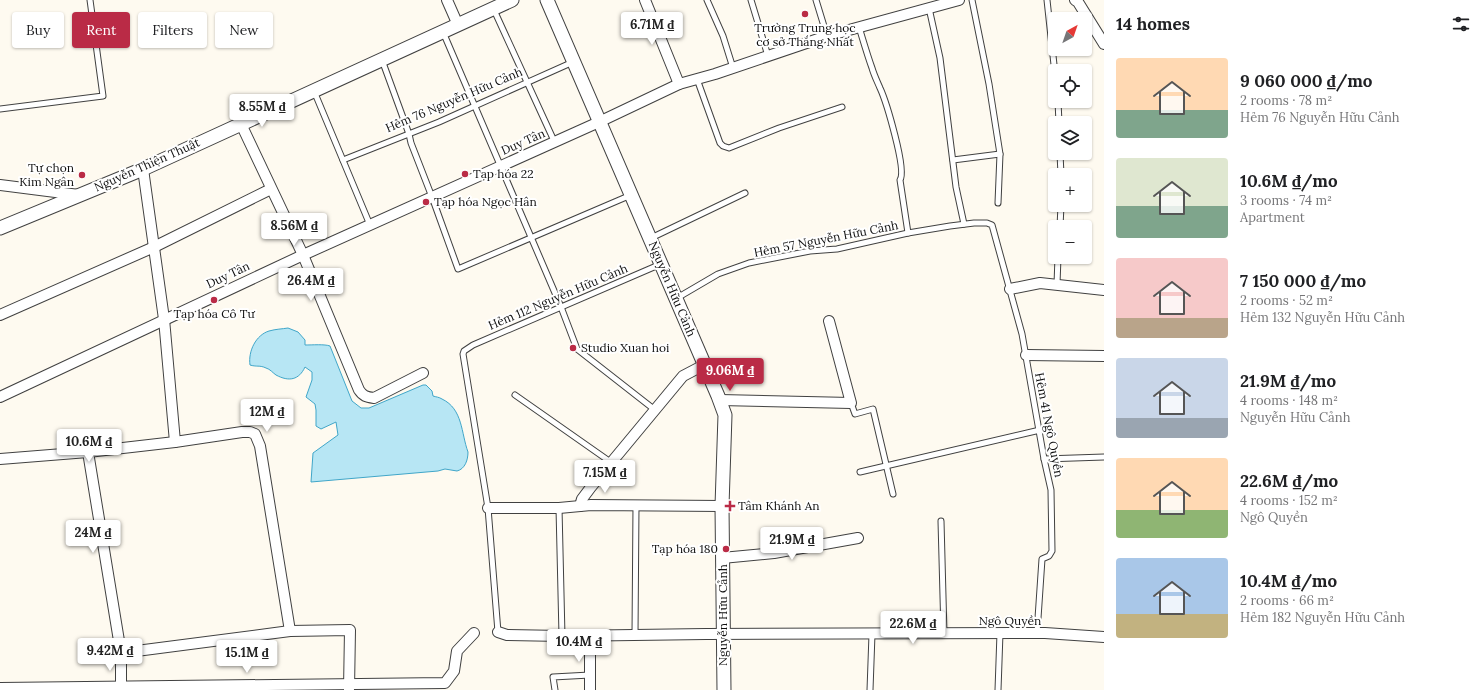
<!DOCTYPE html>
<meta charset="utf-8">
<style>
body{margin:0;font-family:Lora,serif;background:#f6f6f6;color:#202124;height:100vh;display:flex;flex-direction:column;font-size:15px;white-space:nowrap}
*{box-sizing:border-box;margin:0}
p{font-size:13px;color:#757577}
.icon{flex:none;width:22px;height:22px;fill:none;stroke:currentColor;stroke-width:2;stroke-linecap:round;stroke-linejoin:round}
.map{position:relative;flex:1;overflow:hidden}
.drawer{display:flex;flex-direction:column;background:#fff;width:380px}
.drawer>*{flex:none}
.banner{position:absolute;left:12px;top:12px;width:380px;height:36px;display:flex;gap:8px}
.needle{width:26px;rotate:40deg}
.fabs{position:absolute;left:1048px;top:12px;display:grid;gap:8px}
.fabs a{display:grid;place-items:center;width:44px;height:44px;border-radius:4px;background:#fff;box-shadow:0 1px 3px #0004;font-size:20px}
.price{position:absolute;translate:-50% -34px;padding:0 9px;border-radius:4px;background:#fff;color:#222;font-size:13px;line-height:26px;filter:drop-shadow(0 1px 2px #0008)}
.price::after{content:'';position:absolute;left:50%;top:24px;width:12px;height:9px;margin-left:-6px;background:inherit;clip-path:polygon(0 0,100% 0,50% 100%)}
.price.current{background:#ba2b46;color:#fff}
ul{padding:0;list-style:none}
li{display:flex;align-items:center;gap:12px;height:100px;padding:0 12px}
li span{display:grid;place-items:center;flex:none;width:112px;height:80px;border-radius:4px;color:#555}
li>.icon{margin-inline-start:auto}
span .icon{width:48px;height:48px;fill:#fffc;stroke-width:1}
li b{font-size:17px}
h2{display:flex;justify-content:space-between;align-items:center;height:48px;padding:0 12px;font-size:17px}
.pill{padding:0 14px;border-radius:4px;background:#fff;box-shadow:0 1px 3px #0004;font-size:14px;line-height:36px}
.pill.current{background:#ba2b46;color:#fff}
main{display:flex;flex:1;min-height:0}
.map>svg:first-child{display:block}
.water{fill:#b7e6f4;stroke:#40a6c9}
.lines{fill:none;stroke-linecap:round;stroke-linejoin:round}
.service-casing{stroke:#414141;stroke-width:7}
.minor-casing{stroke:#414141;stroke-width:12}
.tertiary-casing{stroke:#414141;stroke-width:15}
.service{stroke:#fff;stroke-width:5}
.minor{stroke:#fff;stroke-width:10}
.tertiary{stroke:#fff;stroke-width:13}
.poi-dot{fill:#ba2b46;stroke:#fff;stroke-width:1.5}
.labels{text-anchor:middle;stroke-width:4;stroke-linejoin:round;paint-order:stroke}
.poi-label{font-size:12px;fill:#0e0e0e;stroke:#fff;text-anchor:start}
.street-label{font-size:12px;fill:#0e0e0e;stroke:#fff}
</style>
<main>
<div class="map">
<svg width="1104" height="690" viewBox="0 0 1104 690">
<rect width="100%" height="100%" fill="#fefaf0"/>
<path class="water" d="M288,328L298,332L305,340V345C312,345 325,344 330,346L352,401L361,408H369L423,385H426L432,391L433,396C436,397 439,397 442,399C463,409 461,433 468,452C468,460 465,469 457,471L445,469L438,471L311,482L313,453L338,435L336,422L321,429L316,426V410L315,404L306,397L312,380V372L305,367C299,380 289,382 276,375C273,373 270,369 266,368C260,365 256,367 250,365C248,351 256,335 269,331C276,329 282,329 288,328Z"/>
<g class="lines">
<g class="service-casing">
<g id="service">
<path d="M707,0L723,36L733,68"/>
<path d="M751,0L768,56"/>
<path d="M816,0L827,36"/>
<path d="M972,0L989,84L1000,154L998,203"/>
<path d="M1047,0L1055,74"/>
<path d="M929,8L940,58L956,187L964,224"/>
<path d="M494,10L555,143"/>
<path d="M859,27C863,40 867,54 872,68C874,75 877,81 880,88C886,101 907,170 900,180L908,233"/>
<path d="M443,32L561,307L577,349L655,410"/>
<path d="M382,60L409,134L411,143L432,197L458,269L631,195"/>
<path d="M697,79L720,143L723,146L729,148L779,128L842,107"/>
<path d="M314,91L370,225"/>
<path d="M1058,101L1059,123"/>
<path d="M0,109L103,96L90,0"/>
<path d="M1060,153L1061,175"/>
<path d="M343,160L439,122L573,62"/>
<path d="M953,160L1000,154"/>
<path d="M1060,227L1061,205"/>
<path d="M651,238L745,193"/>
<path d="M1057,284L1058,257"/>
<path d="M677,298L718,274L749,263L810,251L837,249L908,233L950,226L974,223H987L992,225L1022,334L1044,459L1051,490L1052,551L1049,556L1042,559L1037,633"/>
<path d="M515,395L612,463"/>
<path d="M851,403L855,414L873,409L893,494"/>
<path d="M1044,459L1104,457"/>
<path d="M860,472L1040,430"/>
<path d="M559,508L562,636"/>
<path d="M941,521L944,634"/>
<path d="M498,632L488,508L463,354L464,351L473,345L661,264"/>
<path d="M635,635L636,505"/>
<path d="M555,690L553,677L590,675"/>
<path d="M870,690L872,634"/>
<path d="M998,690L1000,633"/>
</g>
</g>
<g class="minor-casing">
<g id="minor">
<path d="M447,0L458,25"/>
<path d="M645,0L679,84"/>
<path d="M1075,0L1078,2L1104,44"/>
<path d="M241,124L303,255L359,390C363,396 366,397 374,398L423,373"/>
<path d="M143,169L164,319L175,442L242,432H250L255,434L260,446L290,631"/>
<path d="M0,185L79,195"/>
<path d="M1010,289L1040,283L1104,290"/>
<path d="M0,315L154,247L271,189"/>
<path d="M1026,355L1104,356"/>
<path d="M0,397L303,255L599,122L679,84L715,74L827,36L959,0"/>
<path d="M720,400L851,403L829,321"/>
<path d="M88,452L121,653V690"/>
<path d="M0,459L88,452L175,442"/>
<path d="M580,506L582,499L591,487L683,376L704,365"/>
<path d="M488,508H559L591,505L722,506"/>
<path d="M722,558L774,553L858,538"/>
<path d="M498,632L507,635L562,636L706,634L1045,633L1104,637"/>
<path d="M590,635V690"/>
<path d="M121,653L290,631L350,630L349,689"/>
<path d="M0,688L445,683L454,671L457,651L474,633"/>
</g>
</g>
<g class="tertiary-casing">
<g id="tertiary">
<path d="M547,0L718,396L725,415L722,506L724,690"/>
<path d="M0,228L143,169L512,0"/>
</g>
</g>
<use href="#service" class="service"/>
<use href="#minor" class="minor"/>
<use href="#tertiary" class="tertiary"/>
</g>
<g class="poi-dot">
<circle cx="805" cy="14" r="4"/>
<circle cx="465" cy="174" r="4"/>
<circle cx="82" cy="175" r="4"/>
<circle cx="426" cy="202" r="4"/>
<circle cx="214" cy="300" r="4"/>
<circle cx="573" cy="348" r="4"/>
<path d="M728 500h4v4h4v4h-4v4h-4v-4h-4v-4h4z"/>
<circle cx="726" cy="549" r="4"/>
</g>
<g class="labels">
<g class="poi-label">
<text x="805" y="32" text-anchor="middle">Trường Trung học<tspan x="805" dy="14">cơ sở Thắng Nhất</tspan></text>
<text x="74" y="172" text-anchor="end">Tự chọn<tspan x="74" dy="14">Kim Ngân</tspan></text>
<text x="473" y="178">Tạp hóa 22</text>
<text x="434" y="206">Tạp hóa Ngọc Hân</text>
<text x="214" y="318" text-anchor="middle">Tạp hóa Cô Tư</text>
<text x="581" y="352">Studio Xuan hoi</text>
<text x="738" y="510">Tâm Khánh An</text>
<text x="718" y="553" text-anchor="end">Tạp hóa 180</text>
</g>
<g class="street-label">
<text transform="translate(454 100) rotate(-23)" y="4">Hẻm 76 Nguyễn Hữu Cảnh</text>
<text transform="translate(523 142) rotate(-24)" y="4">Duy Tân</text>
<text transform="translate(147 165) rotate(-24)" y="4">Nguyễn Thiện Thuật</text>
<text transform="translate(826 239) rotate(-11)" y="4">Hẻm 57 Nguyễn Hữu Cảnh</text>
<text transform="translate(228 275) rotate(-25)" y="4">Duy Tân</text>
<text transform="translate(672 289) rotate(67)" y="4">Nguyễn Hữu Cảnh</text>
<text transform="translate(558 297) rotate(-23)" y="4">Hẻm 112 Nguyễn Hữu Cảnh</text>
<text transform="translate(1049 425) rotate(79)" y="4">Hẻm 41 Ngô Quyền</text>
<text transform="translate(723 615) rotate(-90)" y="4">Nguyễn Hữu Cảnh</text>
<text x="1010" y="625">Ngô Quyền</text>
</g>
</g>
</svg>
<div class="fabs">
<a><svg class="needle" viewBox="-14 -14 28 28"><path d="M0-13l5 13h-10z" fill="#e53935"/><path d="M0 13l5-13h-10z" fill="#757577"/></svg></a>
<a><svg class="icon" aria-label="locate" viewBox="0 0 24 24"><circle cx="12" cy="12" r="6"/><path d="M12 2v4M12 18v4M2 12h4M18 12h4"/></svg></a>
<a><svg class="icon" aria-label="layers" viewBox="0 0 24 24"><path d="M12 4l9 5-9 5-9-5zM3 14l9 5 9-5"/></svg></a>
<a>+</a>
<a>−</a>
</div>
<b class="price" style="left:652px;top:46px">6.71M ₫</b>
<b class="price" style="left:262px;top:128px">8.55M ₫</b>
<b class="price" style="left:294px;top:247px">8.56M ₫</b>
<b class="price" style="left:311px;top:302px">26.4M ₫</b>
<b class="price current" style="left:730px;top:392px">9.06M ₫</b>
<b class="price" style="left:267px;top:433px">12M ₫</b>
<b class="price" style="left:89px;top:463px">10.6M ₫</b>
<b class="price" style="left:605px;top:494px">7.15M ₫</b>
<b class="price" style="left:93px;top:554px">24M ₫</b>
<b class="price" style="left:792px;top:561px">21.9M ₫</b>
<b class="price" style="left:913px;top:645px">22.6M ₫</b>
<b class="price" style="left:579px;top:663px">10.4M ₫</b>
<b class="price" style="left:110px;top:672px">9.42M ₫</b>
<b class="price" style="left:247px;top:674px">15.1M ₫</b>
<div class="banner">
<a class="pill">Buy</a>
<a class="pill current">Rent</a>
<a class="pill">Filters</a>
<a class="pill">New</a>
</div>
</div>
<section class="drawer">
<h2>14 homes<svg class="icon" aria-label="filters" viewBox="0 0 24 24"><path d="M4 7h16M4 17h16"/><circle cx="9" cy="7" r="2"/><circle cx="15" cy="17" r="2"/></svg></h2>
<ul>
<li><span style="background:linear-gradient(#ffd9b3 65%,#7fa58c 0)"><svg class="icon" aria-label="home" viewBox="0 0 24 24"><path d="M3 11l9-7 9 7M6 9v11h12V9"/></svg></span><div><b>9 060 000 ₫/mo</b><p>2 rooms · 78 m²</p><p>Hẻm 76 Nguyễn Hữu Cảnh</p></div></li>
<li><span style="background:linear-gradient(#dfe7d0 60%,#7fa58c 0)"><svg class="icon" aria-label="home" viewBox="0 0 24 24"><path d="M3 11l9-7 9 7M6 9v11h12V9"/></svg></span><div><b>10.6M ₫/mo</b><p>3 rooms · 74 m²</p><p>Apartment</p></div></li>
<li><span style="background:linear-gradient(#f6c9c9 75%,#b9a48a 0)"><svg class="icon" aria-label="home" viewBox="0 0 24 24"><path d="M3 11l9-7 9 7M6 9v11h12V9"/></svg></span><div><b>7 150 000 ₫/mo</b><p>2 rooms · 52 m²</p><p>Hẻm 132 Nguyễn Hữu Cảnh</p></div></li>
<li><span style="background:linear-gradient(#c9d6e8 75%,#9aa5b1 0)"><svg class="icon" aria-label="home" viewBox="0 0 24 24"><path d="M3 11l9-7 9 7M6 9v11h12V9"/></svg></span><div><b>21.9M ₫/mo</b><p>4 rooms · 148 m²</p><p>Nguyễn Hữu Cảnh</p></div></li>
<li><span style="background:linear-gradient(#ffd9b3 65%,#8fb573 0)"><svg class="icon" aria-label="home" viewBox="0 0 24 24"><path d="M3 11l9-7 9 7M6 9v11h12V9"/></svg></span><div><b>22.6M ₫/mo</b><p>4 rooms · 152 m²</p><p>Ngô Quyền</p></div></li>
<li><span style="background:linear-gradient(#a9c7e8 70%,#c2b280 0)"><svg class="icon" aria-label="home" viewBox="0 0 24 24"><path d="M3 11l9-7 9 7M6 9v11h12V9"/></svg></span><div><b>10.4M ₫/mo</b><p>2 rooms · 66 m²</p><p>Hẻm 182 Nguyễn Hữu Cảnh</p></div></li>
</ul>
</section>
</main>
